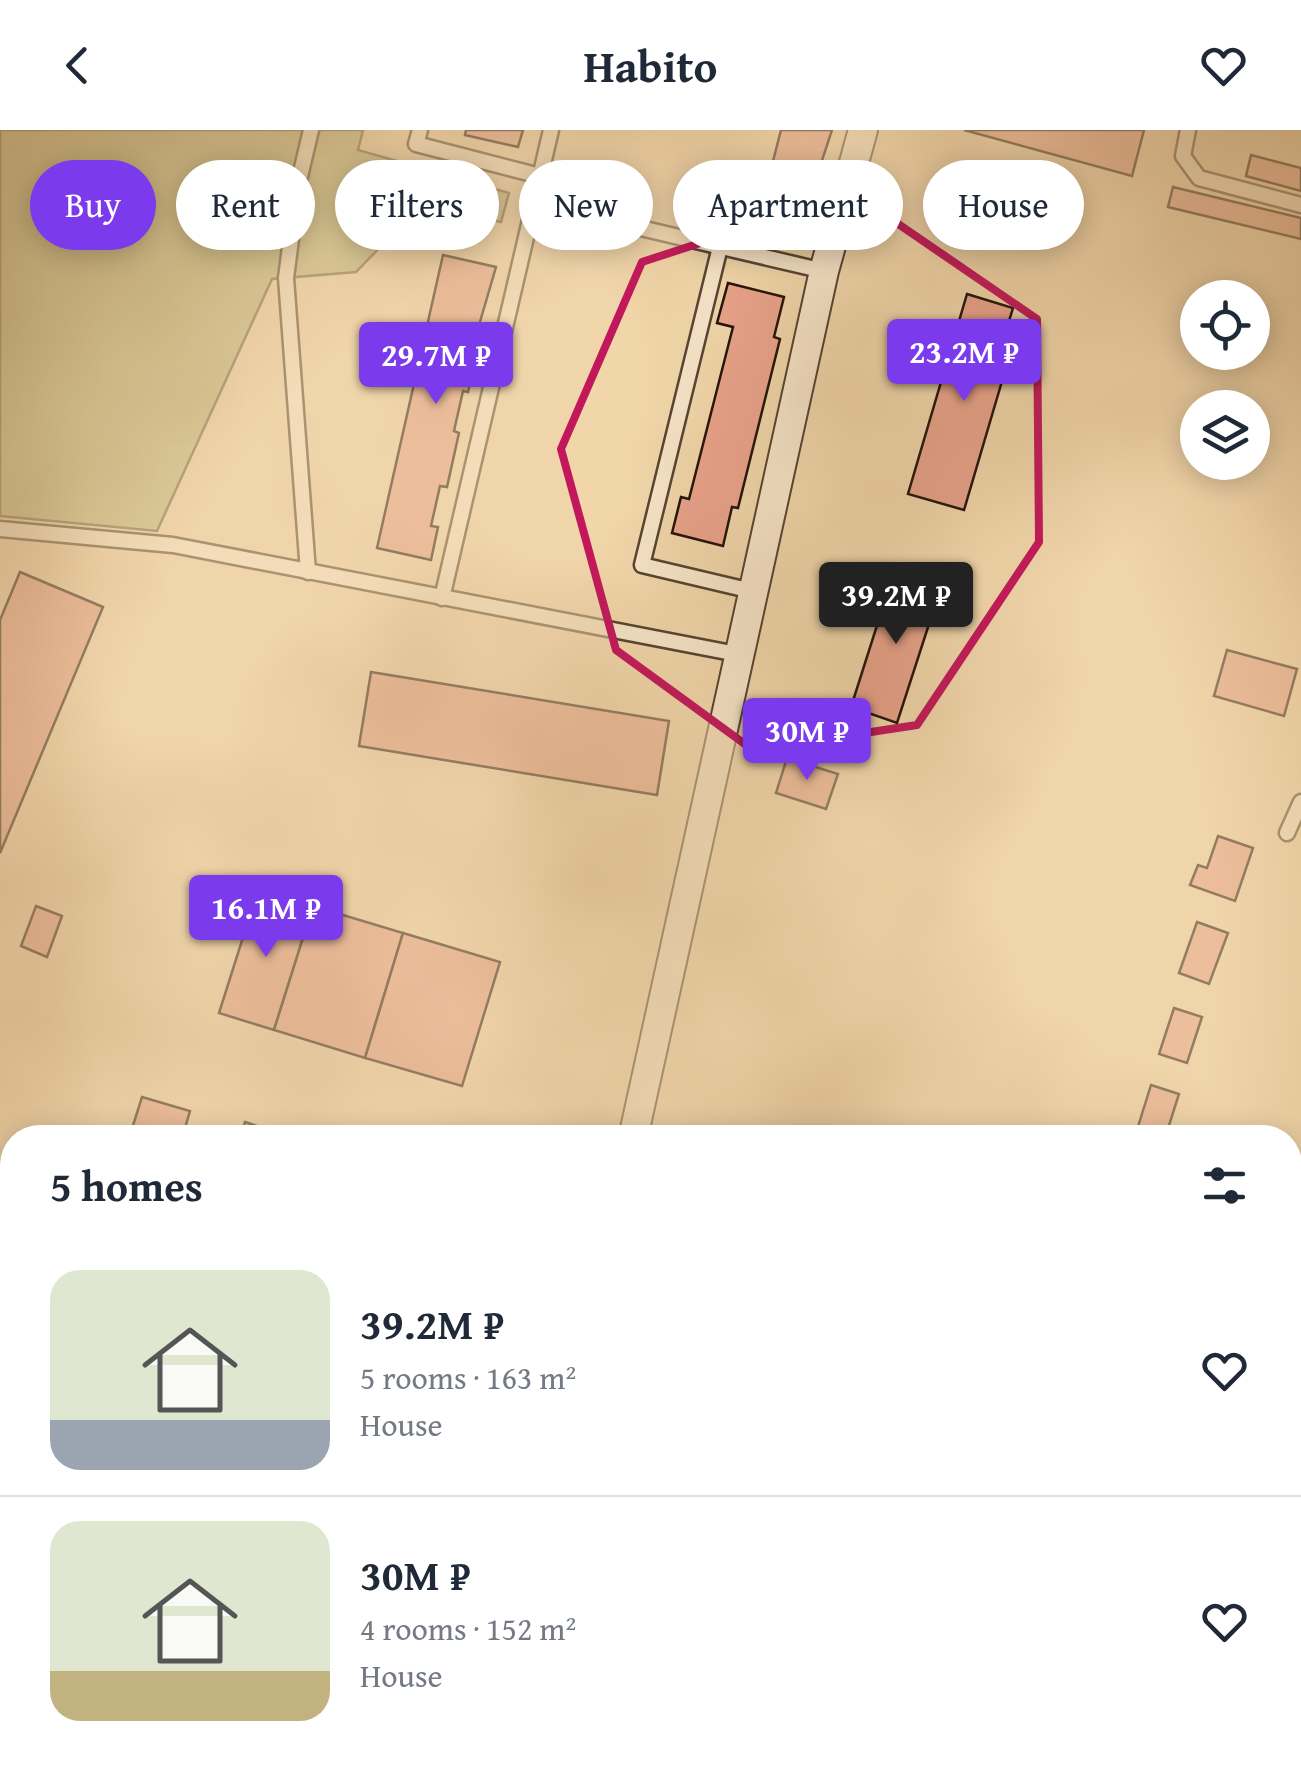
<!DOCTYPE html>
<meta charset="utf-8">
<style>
body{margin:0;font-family:"Gentium Book Plus",serif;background:#f6f6f7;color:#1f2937;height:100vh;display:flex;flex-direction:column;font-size:38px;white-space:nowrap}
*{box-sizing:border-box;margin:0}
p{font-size:32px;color:#747a83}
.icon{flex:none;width:55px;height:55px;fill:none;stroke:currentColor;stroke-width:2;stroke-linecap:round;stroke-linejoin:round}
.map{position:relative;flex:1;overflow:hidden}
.drawer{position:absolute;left:0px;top:995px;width:1302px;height:642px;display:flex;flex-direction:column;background:#fff;border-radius:40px 40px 0 0;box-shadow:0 5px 25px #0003}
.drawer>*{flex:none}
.hud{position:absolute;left:30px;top:30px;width:1242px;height:90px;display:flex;gap:20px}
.controls{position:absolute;left:1180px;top:150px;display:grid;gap:20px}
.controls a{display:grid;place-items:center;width:90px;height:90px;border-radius:50%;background:#fff;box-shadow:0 5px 25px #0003;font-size:50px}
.price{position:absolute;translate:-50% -85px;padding:0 22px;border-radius:10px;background:#7c3aed;color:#fff;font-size:32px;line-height:65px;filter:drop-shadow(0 2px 5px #0008)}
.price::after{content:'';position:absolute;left:50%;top:60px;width:30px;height:22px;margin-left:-15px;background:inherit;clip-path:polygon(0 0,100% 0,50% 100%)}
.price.on{background:#222;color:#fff}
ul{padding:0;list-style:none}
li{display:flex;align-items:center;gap:30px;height:250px;padding:0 50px}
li+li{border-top:2px solid #e0e1e3}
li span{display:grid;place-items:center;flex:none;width:280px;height:200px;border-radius:30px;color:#555}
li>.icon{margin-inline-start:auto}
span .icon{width:120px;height:120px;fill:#fffc;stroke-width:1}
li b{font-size:42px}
h2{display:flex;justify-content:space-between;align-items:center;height:120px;padding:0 50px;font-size:42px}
.chip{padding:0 35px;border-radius:45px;background:#fff;box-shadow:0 5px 25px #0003;font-size:35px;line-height:90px}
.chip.on{background:#7c3aed;color:#fff}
header{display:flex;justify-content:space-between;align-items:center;height:130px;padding:0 50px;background:#fff;font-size:45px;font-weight:800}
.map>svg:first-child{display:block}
.green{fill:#c1bc84;stroke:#726747;stroke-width:2.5}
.water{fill:#9bb9a8;stroke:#6b7669;stroke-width:2.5}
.building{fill:#e9a38b;stroke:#22120a;stroke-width:2.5}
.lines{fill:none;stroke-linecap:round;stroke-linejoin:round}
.service-casing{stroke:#564332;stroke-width:19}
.minor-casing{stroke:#564332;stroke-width:32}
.secondary-casing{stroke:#22120a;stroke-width:45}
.service{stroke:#f6e4c8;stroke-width:14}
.minor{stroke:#f6e4c8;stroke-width:28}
.secondary{stroke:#f6e4c8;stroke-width:40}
.marked{fill:none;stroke:#c2185b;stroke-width:8;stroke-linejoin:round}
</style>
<header><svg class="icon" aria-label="back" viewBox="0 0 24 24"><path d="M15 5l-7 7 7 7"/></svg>Habito<svg class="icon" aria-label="heart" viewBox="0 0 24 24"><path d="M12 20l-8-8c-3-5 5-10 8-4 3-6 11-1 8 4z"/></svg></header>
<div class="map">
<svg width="1301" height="1636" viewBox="0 0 1301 1636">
<rect width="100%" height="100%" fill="#f1d6aa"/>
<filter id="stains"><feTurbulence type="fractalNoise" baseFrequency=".002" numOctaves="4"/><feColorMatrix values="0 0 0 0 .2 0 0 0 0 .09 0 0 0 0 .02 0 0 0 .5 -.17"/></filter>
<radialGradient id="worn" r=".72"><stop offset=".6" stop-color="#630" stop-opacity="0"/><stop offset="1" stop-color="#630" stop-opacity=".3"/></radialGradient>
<path class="green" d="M0,0H363L358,20L509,63L501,92L422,74L356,142L272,149L157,401L0,386Z"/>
<path class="water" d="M0,1575L12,1582V1625H67L79,1636H0Z"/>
<g class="building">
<path d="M466,0H523L518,17L465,5Z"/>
<path d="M781,0H832L805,82L755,69L764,33L772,35Z"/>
<path d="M964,0H1144L1132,46Z"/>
<path d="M1251,25L1301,38V61L1246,46Z"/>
<path d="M1173,57L1301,88V109L1168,77Z"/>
<path d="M443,125L496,137L475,209L480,210L468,262L463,261L454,301L459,303L447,357L440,356L431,396L438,397L431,430L377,418Z"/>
<path d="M728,153L784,167L774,207L780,209L738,378L732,377L723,416L672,403L681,367L689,369L733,197L717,193Z"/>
<path d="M967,164L1013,178L1005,204L1015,207L964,380L908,364Z"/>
<path d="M20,442L103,477L0,723V490Z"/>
<path d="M894,442L941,457L897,593L851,577Z"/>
<path d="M1227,520L1297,539L1284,586L1214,566Z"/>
<path d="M371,542L669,591L657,665L359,616Z"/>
<path d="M787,628L838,644L826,679L776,663Z"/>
<path d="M1218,706L1253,718L1235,771L1190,755L1198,735L1207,738Z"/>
<path d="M258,760L313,776L274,900L219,883Z"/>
<path d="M36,776L62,786L47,827L21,816Z"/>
<path d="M313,776L403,803L365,928L274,900Z"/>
<path d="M1197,792L1228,803L1209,854L1179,843Z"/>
<path d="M403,803L500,832L462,956L365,928Z"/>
<path d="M1174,878L1202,887L1187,933L1159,924Z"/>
<path d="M1151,955L1179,964L1165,1008L1137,1000Z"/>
<path d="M142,967L190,981L182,1008H129Z"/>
<path d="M245,992L293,1008H240Z"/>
<path d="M296,1625H415L427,1629L425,1636H312L294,1631Z"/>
</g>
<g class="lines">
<g class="service-casing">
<g id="service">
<path d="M420,0L416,14L540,46"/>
<path d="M1188,0L1183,26L1199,48L1301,75"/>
<path d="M534,73L824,141"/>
<path d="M720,117L642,435L752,461"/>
<path d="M0,399L173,415L737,524"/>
<path d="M308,442L286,148L298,55L311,0"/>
<path d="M442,468L551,0"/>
<path d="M1287,703L1301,672"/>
<path d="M1290,1421L1301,1426"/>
</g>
</g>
<g class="minor-casing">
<g id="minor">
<path d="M633,1008L824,141L863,0"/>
<path d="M1290,1611L1301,1614"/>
<path d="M468,1636L473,1625"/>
<path d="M793,1636L796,1625"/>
</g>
</g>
<g class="secondary-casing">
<path id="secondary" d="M1300,1636L1301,1633"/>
</g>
<use href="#service" class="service"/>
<use href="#minor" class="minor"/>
<use href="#secondary" class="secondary"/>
</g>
<path d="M0 0H1301V1636H0ZM853,63L1037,189L1039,412L917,595L753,620L616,520L561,319L642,132Z" fill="#f1d6aa" fill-opacity=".55" fill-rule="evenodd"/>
<path class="marked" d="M853,63L1037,189L1039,412L917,595L753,620L616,520L561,319L642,132Z"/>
<rect width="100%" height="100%" filter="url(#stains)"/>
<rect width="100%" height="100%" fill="url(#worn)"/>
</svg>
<div class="controls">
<a><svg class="icon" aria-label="locate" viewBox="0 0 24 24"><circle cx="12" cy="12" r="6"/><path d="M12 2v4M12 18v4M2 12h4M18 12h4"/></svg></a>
<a><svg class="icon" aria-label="layers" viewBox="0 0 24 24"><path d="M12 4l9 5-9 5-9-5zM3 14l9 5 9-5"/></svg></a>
</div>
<b class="price" style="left:964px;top:274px">23.2M ₽</b>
<b class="price" style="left:436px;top:277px">29.7M ₽</b>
<b class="price on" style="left:896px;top:517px">39.2M ₽</b>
<b class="price" style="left:807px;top:653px">30M ₽</b>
<b class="price" style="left:266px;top:830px">16.1M ₽</b>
<div class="hud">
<a class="chip on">Buy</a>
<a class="chip">Rent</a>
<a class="chip">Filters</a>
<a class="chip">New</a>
<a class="chip">Apartment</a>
<a class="chip">House</a>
</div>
<section class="drawer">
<h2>5 homes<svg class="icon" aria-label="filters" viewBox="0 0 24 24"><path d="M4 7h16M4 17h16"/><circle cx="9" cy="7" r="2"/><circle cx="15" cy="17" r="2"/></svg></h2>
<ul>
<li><span style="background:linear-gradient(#dfe7d0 75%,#9aa5b1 0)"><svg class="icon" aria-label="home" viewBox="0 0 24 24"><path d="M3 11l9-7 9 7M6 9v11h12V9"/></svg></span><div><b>39.2M ₽</b><p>5 rooms · 163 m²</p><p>House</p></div><svg class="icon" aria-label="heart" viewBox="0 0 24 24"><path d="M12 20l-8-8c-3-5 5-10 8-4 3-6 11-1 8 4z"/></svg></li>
<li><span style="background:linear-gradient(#dfe7d0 75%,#c2b280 0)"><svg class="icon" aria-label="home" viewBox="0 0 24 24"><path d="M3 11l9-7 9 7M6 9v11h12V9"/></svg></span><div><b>30M ₽</b><p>4 rooms · 152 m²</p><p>House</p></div><svg class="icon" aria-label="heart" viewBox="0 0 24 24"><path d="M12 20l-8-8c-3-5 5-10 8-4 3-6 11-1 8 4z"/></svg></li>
</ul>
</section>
</div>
